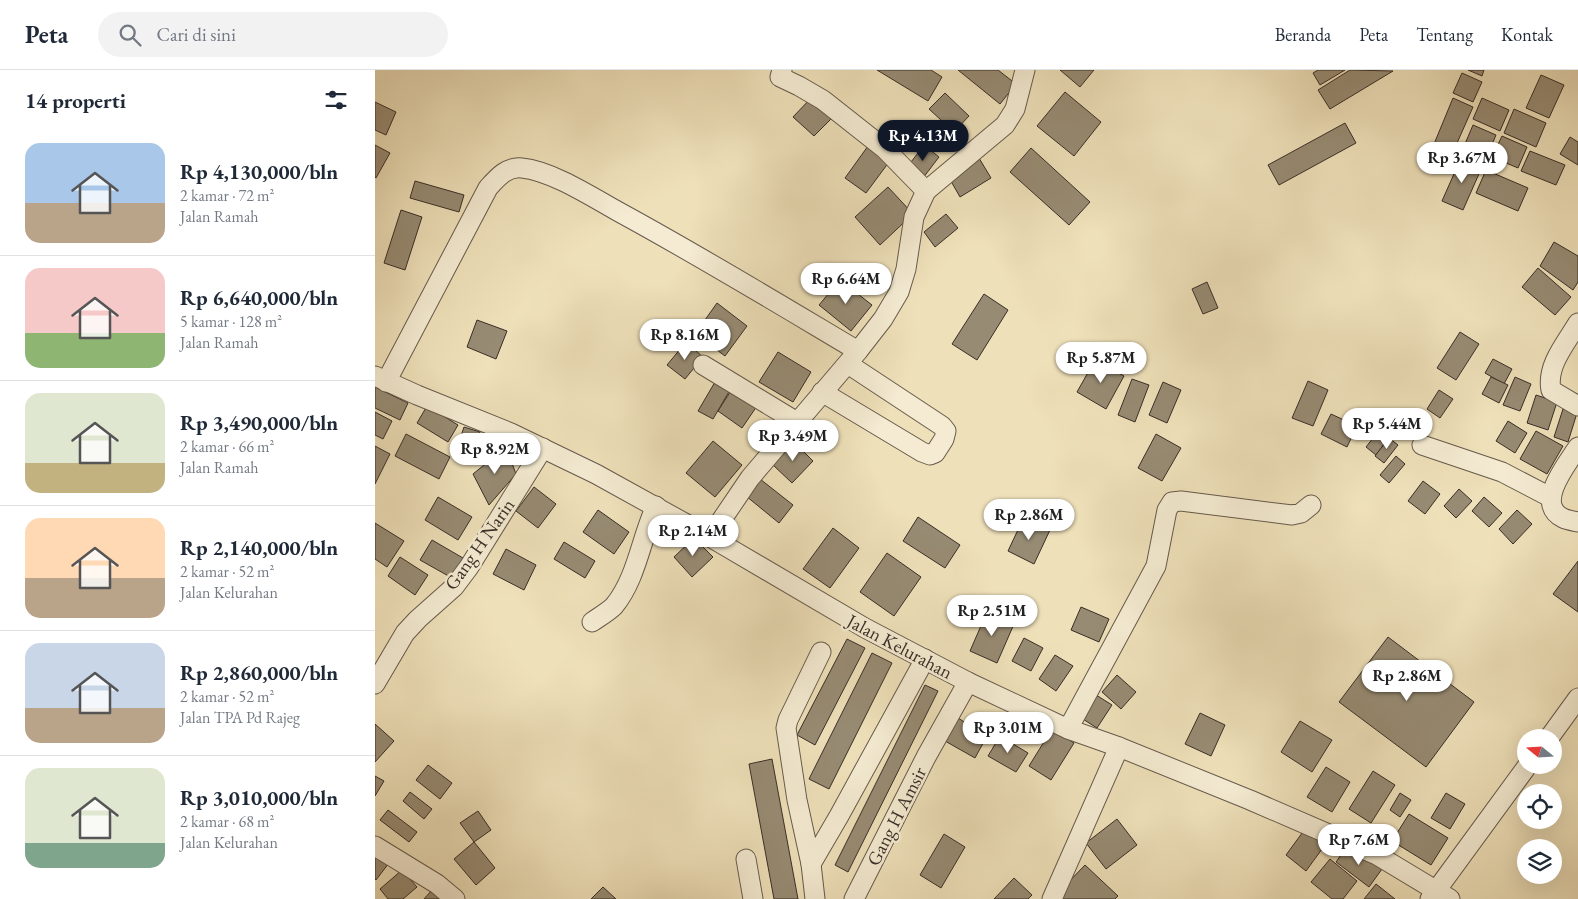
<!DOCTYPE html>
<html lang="id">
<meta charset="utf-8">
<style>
body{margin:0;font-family:"EB Garamond",serif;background:#f2f2f3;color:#1f2937;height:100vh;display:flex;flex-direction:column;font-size:19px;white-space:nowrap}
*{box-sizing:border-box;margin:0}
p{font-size:16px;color:#747a83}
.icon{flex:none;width:28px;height:28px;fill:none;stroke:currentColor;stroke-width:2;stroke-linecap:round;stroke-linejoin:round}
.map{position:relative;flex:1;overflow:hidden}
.details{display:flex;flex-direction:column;background:#fff;width:375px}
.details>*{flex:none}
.needle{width:32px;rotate:288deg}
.buttons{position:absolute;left:1142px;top:659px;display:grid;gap:10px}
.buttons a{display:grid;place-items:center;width:45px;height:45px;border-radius:50%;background:#fff;box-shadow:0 5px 20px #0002;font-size:25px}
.price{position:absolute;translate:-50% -42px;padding:0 11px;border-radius:18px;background:#fff;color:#222;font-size:16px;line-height:32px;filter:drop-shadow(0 1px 2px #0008)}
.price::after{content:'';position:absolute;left:50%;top:30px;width:15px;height:11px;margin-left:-8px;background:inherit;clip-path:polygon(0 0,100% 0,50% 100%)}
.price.on{background:#111827;color:#fff}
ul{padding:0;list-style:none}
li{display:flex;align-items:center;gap:15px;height:125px;padding:0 25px}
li+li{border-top:1px solid #e0e1e3}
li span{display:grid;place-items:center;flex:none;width:140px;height:100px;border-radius:15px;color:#555}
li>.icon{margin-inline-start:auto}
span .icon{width:60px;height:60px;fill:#fffc;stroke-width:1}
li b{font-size:21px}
h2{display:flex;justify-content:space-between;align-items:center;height:60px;padding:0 25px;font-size:21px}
header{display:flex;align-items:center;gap:30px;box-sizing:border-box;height:70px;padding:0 25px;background:#fff;border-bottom:1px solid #e0e1e3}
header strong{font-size:24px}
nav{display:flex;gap:28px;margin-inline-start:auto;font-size:18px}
.search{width:350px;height:45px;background:#f2f2f3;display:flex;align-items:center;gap:12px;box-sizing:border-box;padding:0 18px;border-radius:28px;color:#747a83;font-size:19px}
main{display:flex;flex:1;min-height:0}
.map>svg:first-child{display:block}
.building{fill:#978b73;stroke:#392e27}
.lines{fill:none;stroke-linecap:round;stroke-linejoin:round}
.street-casing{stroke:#665a4c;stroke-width:21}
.street{stroke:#f4ebd2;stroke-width:19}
.labels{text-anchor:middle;stroke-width:5;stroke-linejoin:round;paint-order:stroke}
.street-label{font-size:19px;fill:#392e27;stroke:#f4ebd2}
</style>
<header>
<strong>Peta</strong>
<div class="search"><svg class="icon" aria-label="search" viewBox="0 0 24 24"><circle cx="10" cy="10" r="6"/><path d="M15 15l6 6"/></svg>Cari di sini</div>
<nav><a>Beranda</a><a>Peta</a><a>Tentang</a><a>Kontak</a></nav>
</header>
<main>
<section class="details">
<h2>14 properti<svg class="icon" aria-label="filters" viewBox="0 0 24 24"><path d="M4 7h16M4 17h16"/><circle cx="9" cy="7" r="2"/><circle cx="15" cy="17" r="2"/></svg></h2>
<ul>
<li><span style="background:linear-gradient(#a9c7e8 60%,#b9a48a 0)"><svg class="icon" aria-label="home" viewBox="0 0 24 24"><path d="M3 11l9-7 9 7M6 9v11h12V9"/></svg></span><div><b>Rp 4,130,000/bln</b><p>2 kamar · 72 m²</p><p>Jalan Ramah</p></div></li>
<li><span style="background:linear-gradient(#f6c9c9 65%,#8fb573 0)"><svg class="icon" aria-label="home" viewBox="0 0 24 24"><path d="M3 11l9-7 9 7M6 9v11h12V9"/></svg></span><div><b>Rp 6,640,000/bln</b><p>5 kamar · 128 m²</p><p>Jalan Ramah</p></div></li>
<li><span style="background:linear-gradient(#dfe7d0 70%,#c2b280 0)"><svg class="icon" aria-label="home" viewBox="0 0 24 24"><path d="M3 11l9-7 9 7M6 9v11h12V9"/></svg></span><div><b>Rp 3,490,000/bln</b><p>2 kamar · 66 m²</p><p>Jalan Ramah</p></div></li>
<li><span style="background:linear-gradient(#ffd9b3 60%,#b9a48a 0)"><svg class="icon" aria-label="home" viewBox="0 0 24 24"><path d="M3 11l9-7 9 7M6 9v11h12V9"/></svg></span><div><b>Rp 2,140,000/bln</b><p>2 kamar · 52 m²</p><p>Jalan Kelurahan</p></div></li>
<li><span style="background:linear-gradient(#c9d6e8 65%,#b9a48a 0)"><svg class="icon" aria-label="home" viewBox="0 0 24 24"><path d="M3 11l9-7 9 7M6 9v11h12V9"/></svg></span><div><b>Rp 2,860,000/bln</b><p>2 kamar · 52 m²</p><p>Jalan TPA Pd Rajeg</p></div></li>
<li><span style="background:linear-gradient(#dfe7d0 75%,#7fa58c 0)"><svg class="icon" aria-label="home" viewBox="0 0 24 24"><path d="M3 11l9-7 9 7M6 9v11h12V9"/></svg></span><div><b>Rp 3,010,000/bln</b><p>2 kamar · 68 m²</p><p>Jalan Kelurahan</p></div></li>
</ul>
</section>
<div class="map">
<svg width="1203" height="829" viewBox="0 0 1203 829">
<rect width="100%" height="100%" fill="#eee0b9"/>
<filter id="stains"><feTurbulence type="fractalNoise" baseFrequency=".004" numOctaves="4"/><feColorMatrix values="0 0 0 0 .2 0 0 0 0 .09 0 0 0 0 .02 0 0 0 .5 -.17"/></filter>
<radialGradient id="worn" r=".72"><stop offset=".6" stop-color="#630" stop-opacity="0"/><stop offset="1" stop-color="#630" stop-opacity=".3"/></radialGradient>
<g class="building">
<path d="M502,0H556L567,7L553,31Z"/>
<path d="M583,0H623L641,14L625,34Z"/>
<path d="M685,0H719L705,17Z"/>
<path d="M943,0H970L945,15L938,3Z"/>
<path d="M975,0L1018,1L955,39L943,20Z"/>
<path d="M1093,0H1109L1107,6Z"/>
<path d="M1087,3L1107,12L1098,32L1078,23Z"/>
<path d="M1166,5L1189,15L1174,48L1151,38Z"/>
<path d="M690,22L726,52L699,86L662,56Z"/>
<path d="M570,23L594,46L579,62L554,39Z"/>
<path d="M437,27L458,47L439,66L418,47Z"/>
<path d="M1078,28L1098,37L1078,82L1059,74Z"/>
<path d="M1107,28L1134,40L1125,61L1098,49Z"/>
<path d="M0,32L21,42L11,65L0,60Z"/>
<path d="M1139,39L1171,53L1161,77L1129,63Z"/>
<path d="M970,53L981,73L904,115L893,95Z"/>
<path d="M1098,55L1121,65L1110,91L1087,81Z"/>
<path d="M1127,66L1152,77L1143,98L1117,87Z"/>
<path d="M1195,67L1203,72V95L1185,84Z"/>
<path d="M0,75L15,83L1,108L0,107Z"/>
<path d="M549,75L564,87L548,108L533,96Z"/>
<path d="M493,76L514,92L491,123L470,108Z"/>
<path d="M656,78L715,132L694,155L635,102Z"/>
<path d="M1155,81L1190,95L1181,115L1146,101Z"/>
<path d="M604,88L616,108L585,127L573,106Z"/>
<path d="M1086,88L1107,97L1088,140L1067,131Z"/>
<path d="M1111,100L1153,118L1143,141L1101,123Z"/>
<path d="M40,111L89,125L84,142L35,128Z"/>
<path d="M513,117L538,144L505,175L480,147Z"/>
<path d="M26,140L47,147L30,200L9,193Z"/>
<path d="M571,144L583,158L560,177L549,162Z"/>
<path d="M1179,172L1203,186V212L1198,220L1165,196Z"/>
<path d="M1163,198L1196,227L1180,245L1147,217Z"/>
<path d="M465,210L497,235L476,261L444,235Z"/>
<path d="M832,212L843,238L828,244L817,219Z"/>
<path d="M609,224L633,240L602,290L577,274Z"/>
<path d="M342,233L372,256L350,286L320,264Z"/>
<path d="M102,250L132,261L121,289L92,277Z"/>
<path d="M1085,262L1104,274L1081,310L1062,298Z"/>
<path d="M311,272L328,287L310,309L292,295Z"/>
<path d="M403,282L436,302L418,332L384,312Z"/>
<path d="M1118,289L1137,299L1129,314L1110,303Z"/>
<path d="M720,290L749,306L731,339L702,322Z"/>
<path d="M1116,307L1133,315L1124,333L1107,324Z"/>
<path d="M1140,307L1156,314L1145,341L1128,335Z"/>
<path d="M757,309L774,315L760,352L743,345Z"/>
<path d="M933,311L953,320L938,356L917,348Z"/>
<path d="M340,312L355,320L338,349L323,341Z"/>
<path d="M788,312L806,320L792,353L774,345Z"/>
<path d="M0,317L33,333L25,350L0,338Z"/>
<path d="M357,319L382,336L367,358L343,341Z"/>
<path d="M1064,320L1078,329L1065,348L1052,339Z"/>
<path d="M1161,325L1182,332L1173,360L1152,353Z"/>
<path d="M52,336L83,355L73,372L42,353Z"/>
<path d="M1188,339L1202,343L1193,372L1179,367Z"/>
<path d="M0,342L17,351L8,369L0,365Z"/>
<path d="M956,344L982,356L972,377L946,364Z"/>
<path d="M1133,351L1152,363L1140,383L1121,371Z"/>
<path d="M89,357L105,362L98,383L82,378Z"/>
<path d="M1161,361L1188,376L1172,404L1145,389Z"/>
<path d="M1002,363L1012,370L1001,385L991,377Z"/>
<path d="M31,364L75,387L64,409L20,386Z"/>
<path d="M781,364L806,378L787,411L763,398Z"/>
<path d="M1014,368L1023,375L1009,393L1000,386Z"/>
<path d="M338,371L367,395L340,427L311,403Z"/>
<path d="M418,371L438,391L417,413L397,394Z"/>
<path d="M0,376L15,384L0,414Z"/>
<path d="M131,377L141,404L114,435L98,404Z"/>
<path d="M1021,386L1030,394L1014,413L1005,405Z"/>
<path d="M385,409L418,435L404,453L371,426Z"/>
<path d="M1048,411L1065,424L1050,444L1033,431Z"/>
<path d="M159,417L181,434L163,458L141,441Z"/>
<path d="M1084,419L1097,431L1081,448L1069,436Z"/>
<path d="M63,427L97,447L83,470L50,450Z"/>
<path d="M1109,427L1127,443L1114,457L1097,441Z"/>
<path d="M223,440L254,462L239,484L208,462Z"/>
<path d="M1142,440L1157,454L1138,474L1124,459Z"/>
<path d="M543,447L585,475L570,498L528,471Z"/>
<path d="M649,447L675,460L659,494L633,481Z"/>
<path d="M0,453L29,471L12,497L0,489Z"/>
<path d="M458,458L484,478L455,518L428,499Z"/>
<path d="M319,468L338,487L317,507L299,487Z"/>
<path d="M57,470L88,488L77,508L45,490Z"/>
<path d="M189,472L220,491L210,508L179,489Z"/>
<path d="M131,479L161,495L149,520L118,504Z"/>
<path d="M512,483L546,507L519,546L485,522Z"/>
<path d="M25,487L53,505L40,525L13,506Z"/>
<path d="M1203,491V542L1178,524Z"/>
<path d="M706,537L734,549L724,572L696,560Z"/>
<path d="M612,542L639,554L622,593L595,581Z"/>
<path d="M1013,567L1099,632L1051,697L964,632Z"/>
<path d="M649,568L668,578L656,601L637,591Z"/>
<path d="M472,569L490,578L440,675L422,665Z"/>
<path d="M497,583L517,593L454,719L434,709Z"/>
<path d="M680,585L698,596L681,621L664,609Z"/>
<path d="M742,605L761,622L746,639L727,622Z"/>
<path d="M550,615L563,621L473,802L460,795Z"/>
<path d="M718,623L737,635L722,658L703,646Z"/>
<path d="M825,643L850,655L836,686L810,674Z"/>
<path d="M583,648L612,666L600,688L570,671Z"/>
<path d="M925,651L957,670L937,702L906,682Z"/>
<path d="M0,654L19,671L0,692Z"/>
<path d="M677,659L699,673L676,710L654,696Z"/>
<path d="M625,666L653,683L641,702L613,686Z"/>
<path d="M397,689L423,829H399L374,694Z"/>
<path d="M53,695L77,713L65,729L41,710Z"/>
<path d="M951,697L975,712L957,742L932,727Z"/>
<path d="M998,701L1020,715L996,753L974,739Z"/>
<path d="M0,706L9,711L0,726Z"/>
<path d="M35,722L57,739L49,749L28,731Z"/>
<path d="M1025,723L1036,730L1025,747L1015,740Z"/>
<path d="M1071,723L1090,734L1075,759L1056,748Z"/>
<path d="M13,740L42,762L34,772L5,750Z"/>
<path d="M103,741L116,760L99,772L85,753Z"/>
<path d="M1034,744L1073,768L1056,795L1017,771Z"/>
<path d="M742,749L762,775L731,799L711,773Z"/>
<path d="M930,759L950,775L931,801L911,785Z"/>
<path d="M569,764L590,777L566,818L545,805Z"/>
<path d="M99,772L120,798L101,815L79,789Z"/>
<path d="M973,775L1007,799L994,817L961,792Z"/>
<path d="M0,783L14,793L1,810L0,809Z"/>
<path d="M955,789L982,811L968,829H957L936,812Z"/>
<path d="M710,795L743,826L740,829H687L682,824Z"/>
<path d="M27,800L42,817L28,829H13L5,819Z"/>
<path d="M639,808L657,825L653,829H619Z"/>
<path d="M1001,814L1020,829H989Z"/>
<path d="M228,817L241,829H216Z"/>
<path d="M57,820L67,829H49Z"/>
</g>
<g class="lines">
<g class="street-casing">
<g id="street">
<path d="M551,121L630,55L640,39L650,0"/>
<path d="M1203,253C1191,273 1171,296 1176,320L1203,336"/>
<path d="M328,295L422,352"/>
<path d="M0,306L42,325L136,363L221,404L335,467L490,558L593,612L693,659L744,677L875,730L1002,785L1075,829"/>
<path d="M11,312L113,118C122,108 132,96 147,98C177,101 217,127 244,142C325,186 404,234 483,281"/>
<path d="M447,322L547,382L555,385L560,383L569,369L571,361L567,356L473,294"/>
<path d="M1047,375L1127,402L1175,427"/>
<path d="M1203,377C1192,394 1159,434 1188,448C1192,450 1198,451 1203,452"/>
<path d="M335,467L375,408L483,281L508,249L524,222L531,199L539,147L551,121L510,79L448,30L424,16L405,7L407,0"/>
<path d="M217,552C224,547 233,542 239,536C262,508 266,468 281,436"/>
<path d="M446,582L413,650L411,658L422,730L436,794L464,746L550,589"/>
<path d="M0,614L30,563L43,549L79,517L94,497L168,378"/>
<path d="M693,659L781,496L792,440L797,432L806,431L917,445L926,443L936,435"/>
<path d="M1174,668L1203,628"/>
<path d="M0,776L62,814L80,829"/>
<path d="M371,789L378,829"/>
<path d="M436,794L440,829"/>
<path d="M479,829L551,687L593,612"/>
<path d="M677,829L744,677"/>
<path d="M1055,829L1153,695"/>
</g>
</g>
<use href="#street" class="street"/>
</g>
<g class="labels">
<g class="street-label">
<text transform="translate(104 474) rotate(-55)" y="7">Gang H Narin</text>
<text transform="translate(525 576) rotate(28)" y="7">Jalan Kelurahan</text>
<text transform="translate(521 746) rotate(-63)" y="7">Gang H Amsir</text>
</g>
</g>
<rect width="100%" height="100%" filter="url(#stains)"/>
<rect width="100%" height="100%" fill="url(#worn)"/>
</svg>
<div class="buttons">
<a><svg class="needle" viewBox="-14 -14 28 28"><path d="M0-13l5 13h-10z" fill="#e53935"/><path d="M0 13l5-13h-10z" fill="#747a83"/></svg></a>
<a><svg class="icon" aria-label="locate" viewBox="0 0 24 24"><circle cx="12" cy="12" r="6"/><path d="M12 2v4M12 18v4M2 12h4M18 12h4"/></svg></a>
<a><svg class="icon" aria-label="layers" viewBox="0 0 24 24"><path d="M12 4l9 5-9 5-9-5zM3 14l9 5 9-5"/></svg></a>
</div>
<b class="price on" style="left:548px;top:92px">Rp 4.13M</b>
<b class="price" style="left:1087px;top:114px">Rp 3.67M</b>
<b class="price" style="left:471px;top:235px">Rp 6.64M</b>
<b class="price" style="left:310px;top:291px">Rp 8.16M</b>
<b class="price" style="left:726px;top:314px">Rp 5.87M</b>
<b class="price" style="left:1012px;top:380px">Rp 5.44M</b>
<b class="price" style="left:418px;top:392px">Rp 3.49M</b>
<b class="price" style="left:120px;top:405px">Rp 8.92M</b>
<b class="price" style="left:654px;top:471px">Rp 2.86M</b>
<b class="price" style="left:318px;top:487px">Rp 2.14M</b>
<b class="price" style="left:617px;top:567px">Rp 2.51M</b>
<b class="price" style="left:1032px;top:632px">Rp 2.86M</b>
<b class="price" style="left:633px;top:684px">Rp 3.01M</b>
<b class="price" style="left:984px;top:796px">Rp 7.6M</b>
</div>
</main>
